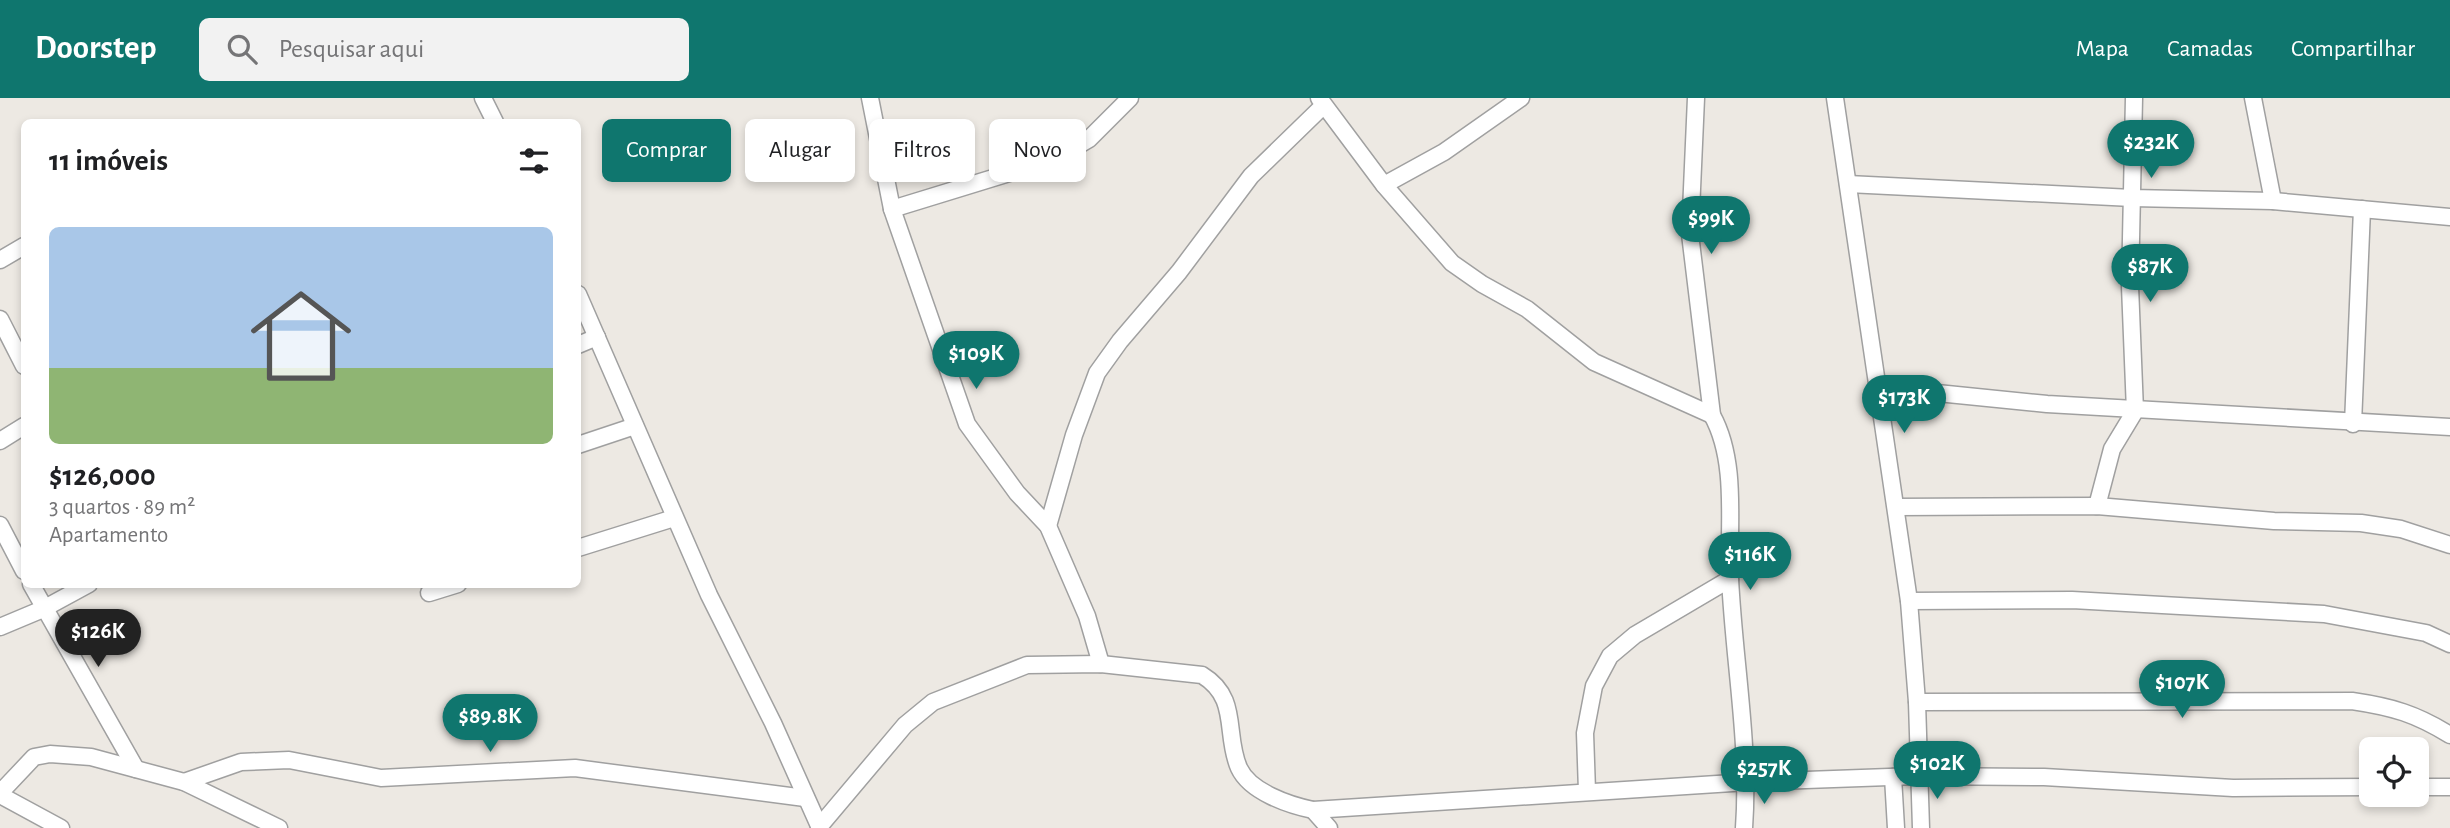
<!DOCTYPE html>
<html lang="pt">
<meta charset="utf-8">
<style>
body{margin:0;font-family:"Alegreya Sans",sans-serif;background:#f2f2f2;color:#202124;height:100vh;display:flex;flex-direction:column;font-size:26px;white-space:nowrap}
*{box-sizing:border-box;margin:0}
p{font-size:23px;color:#757577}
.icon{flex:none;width:38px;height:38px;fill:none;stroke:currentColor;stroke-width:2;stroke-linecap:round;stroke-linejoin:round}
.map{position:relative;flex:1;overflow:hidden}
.sheet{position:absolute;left:21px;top:21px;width:560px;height:469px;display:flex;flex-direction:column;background:#fff;border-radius:10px;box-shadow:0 4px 10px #0003}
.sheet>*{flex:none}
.banner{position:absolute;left:602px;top:21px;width:665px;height:63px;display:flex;gap:14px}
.fabs{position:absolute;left:2359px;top:639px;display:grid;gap:14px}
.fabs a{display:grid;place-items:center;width:70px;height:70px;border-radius:10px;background:#fff;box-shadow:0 4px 10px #0003;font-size:35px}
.price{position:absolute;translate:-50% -60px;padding:0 16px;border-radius:24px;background:#0f766e;color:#fff;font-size:23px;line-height:46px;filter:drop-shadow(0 2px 4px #0008)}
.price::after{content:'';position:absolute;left:50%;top:42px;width:21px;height:16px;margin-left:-10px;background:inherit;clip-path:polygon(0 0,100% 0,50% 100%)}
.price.current{background:#222;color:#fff}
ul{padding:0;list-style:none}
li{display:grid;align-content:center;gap:14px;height:371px;padding:0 28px}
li+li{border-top:2px solid #e0e0e0}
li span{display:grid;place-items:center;height:217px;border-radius:10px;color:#555}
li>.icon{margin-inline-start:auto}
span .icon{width:126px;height:126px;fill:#fffc;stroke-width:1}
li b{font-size:30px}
h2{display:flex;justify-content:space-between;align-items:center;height:84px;padding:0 28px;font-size:30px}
.tag{padding:0 24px;border-radius:10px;background:#fff;box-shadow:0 4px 10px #0003;font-size:24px;line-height:63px}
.tag.current{background:#0f766e;color:#fff}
header{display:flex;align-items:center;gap:42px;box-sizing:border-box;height:98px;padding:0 35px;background:#0f766e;color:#fff}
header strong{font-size:33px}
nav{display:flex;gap:38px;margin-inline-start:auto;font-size:24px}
.search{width:490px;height:63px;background:#f2f2f2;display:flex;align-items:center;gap:18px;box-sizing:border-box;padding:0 24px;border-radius:10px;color:#757577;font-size:26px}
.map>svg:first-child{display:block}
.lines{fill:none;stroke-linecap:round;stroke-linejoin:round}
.street-casing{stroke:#a0a0a0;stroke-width:19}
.street{stroke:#fff;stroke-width:16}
</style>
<header>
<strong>Doorstep</strong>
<div class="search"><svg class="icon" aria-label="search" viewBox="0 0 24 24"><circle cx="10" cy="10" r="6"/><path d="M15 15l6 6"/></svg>Pesquisar aqui</div>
<nav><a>Mapa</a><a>Camadas</a><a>Compartilhar</a></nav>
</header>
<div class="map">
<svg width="2450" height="730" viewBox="0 0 2450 730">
<rect width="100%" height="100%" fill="#ede9e3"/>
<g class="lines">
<g class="street-casing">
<g id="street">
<path d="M483,0L495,24"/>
<path d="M870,0L892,111L967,326L1017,395L1048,428L1087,518L1101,566"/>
<path d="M1319,0L1384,87L1452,165L1482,186L1527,211L1594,264L1712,317"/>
<path d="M1696,0L1690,136L1712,317C1738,364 1728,428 1730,480C1734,564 1750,646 1744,730"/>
<path d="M1835,0L1909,503L1917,604L1921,730"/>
<path d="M2253,0L2273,103"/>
<path d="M1848,86L2132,100L2273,103L2450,119"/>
<path d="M1384,87L1444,54L1521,0"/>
<path d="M892,111L1055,61L1089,41L1130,0"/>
<path d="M0,162L24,148"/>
<path d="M578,196L709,497L773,625L820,730"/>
<path d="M0,221L24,268"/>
<path d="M578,247L597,239"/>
<path d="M1878,289L2047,306L2450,329"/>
<path d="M2353,326L2362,111"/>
<path d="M0,343L24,328"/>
<path d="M578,347L635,328"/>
<path d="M2097,408L2112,351L2135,313L2130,188L2134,0"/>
<path d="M1896,409L2097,408L2274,423L2361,425L2401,431L2450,447"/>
<path d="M0,427L24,473"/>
<path d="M1048,428L1074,337L1097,275L1120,243L1179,174L1251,78L1323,8"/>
<path d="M578,450L674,420"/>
<path d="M31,486L136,671"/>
<path d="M429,495L458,486"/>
<path d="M1909,503L2072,502L2324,516L2426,535L2450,546"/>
<path d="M0,529L43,511L89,486"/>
<path d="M1917,604L2352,603C2393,609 2416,616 2450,637"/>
<path d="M1893,679L1896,730"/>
<path d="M184,684L241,664L289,662L381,680L575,670L805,700"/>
<path d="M2417,689H2450"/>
<path d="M1587,693L1585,635L1594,588L1610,558L1635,537L1730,481"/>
<path d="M0,695L34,659L50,656L91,659L184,684L279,730"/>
<path d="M0,697L61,730"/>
<path d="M1313,712L1329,730"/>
<path d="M819,729L905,627L933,604L1027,567L1101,566L1202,577C1240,600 1224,636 1239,670C1250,694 1289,707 1313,712L1748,684L1917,678L2044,679L2233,690L2371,689"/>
</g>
</g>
<use href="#street" class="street"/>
</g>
</svg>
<div class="fabs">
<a><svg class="icon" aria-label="locate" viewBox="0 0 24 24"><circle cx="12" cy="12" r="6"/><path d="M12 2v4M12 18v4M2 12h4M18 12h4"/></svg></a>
</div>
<b class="price" style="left:2151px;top:82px">$232K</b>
<b class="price" style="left:1711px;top:158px">$99K</b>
<b class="price" style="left:2150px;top:206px">$87K</b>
<b class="price" style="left:976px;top:293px">$109K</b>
<b class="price" style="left:1904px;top:337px">$173K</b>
<b class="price" style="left:1750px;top:494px">$116K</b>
<b class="price current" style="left:98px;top:571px">$126K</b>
<b class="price" style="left:2182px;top:622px">$107K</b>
<b class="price" style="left:490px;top:656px">$89.8K</b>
<b class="price" style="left:1937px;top:703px">$102K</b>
<b class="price" style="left:1764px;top:708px">$257K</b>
<div class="banner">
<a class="tag current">Comprar</a>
<a class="tag">Alugar</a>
<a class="tag">Filtros</a>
<a class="tag">Novo</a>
</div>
<section class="sheet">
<h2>11 imóveis<svg class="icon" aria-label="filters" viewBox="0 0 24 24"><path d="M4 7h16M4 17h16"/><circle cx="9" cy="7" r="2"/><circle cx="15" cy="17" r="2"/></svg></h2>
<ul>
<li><span style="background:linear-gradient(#a9c7e8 65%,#8fb573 0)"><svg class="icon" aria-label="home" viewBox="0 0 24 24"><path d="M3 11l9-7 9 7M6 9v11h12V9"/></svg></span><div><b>$126,000</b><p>3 quartos · 89 m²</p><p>Apartamento</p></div></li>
</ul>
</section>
</div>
